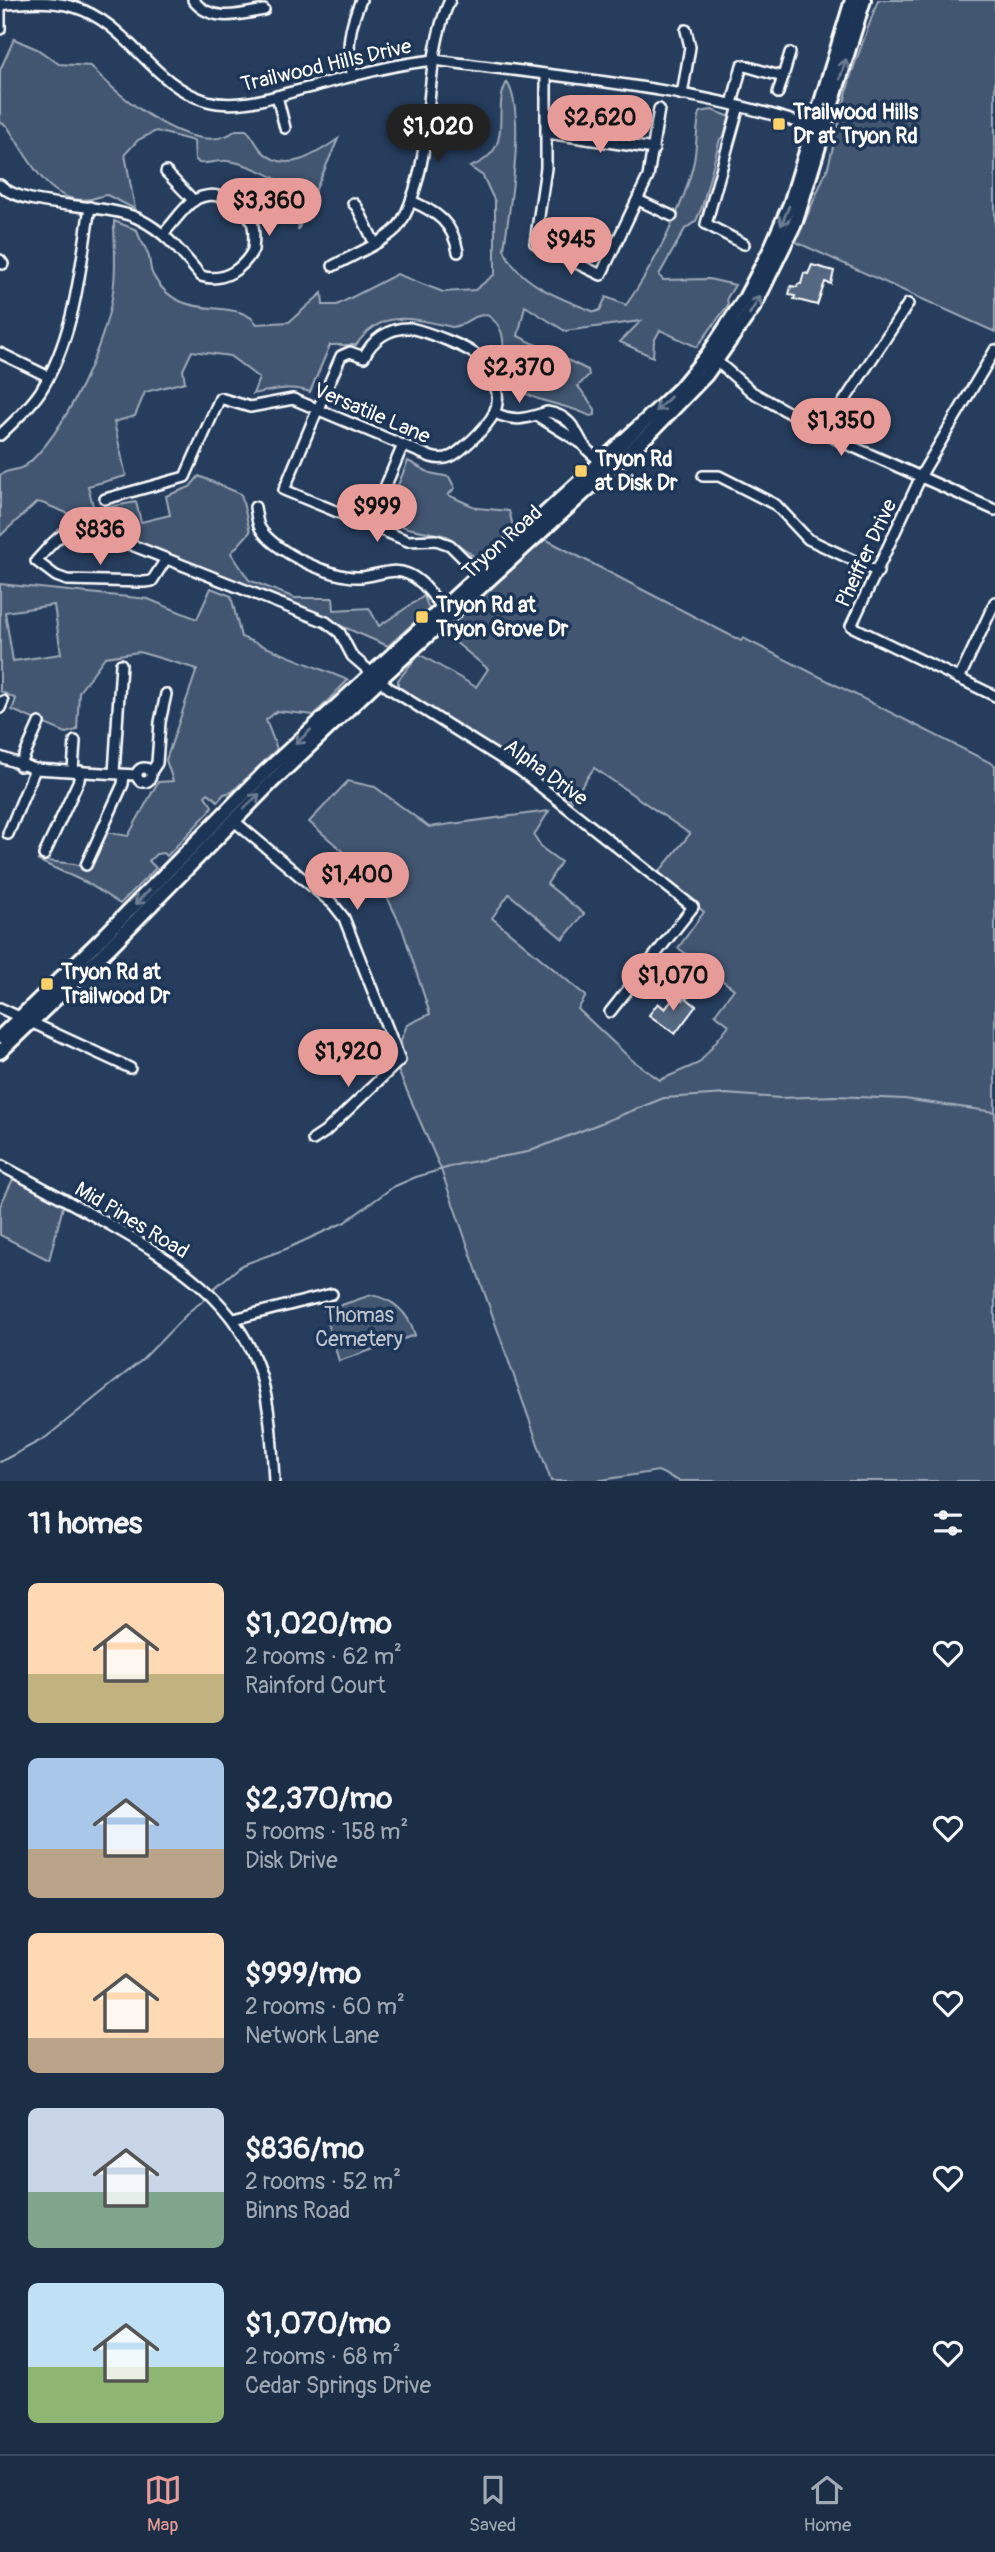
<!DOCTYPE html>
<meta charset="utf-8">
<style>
body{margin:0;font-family:Pangolin,sans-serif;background:#293a51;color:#f1f3f6;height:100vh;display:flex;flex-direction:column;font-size:26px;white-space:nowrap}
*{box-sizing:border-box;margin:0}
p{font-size:23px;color:#a0a8b3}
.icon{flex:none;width:38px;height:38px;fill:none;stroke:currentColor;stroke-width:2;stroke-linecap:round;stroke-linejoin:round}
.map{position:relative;height:1481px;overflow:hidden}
.panel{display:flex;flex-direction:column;background:#1c2e46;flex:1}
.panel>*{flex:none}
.price{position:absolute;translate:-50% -60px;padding:0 16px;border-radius:24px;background:#e69b98;color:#111;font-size:23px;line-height:46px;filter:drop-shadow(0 2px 4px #0008)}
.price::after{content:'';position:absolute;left:50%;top:42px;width:21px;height:16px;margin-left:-10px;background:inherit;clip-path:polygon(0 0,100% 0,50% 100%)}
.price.current{background:#222;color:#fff}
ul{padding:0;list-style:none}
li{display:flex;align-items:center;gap:21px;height:175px;padding:0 28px}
li span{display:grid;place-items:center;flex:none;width:196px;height:140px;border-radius:10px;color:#555}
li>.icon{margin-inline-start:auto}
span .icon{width:84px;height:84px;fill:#fffc;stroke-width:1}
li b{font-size:30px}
h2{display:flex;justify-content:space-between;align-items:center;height:84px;padding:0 28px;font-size:30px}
.tabs{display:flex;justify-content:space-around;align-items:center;height:98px;border-top:2px solid #3a4a5f;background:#1c2e46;font-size:19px;color:#a0a8b3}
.tabs a{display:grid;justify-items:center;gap:4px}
.tabs .current{color:#e69b98}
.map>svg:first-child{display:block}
.green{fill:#425672;stroke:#a0aab8;stroke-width:2;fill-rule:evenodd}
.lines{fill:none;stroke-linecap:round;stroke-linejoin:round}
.stream{stroke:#a4aebb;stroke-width:2}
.building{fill:#556781;stroke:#fff;stroke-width:2}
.minor-casing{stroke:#fff;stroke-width:14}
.major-casing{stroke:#fff;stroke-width:18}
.minor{stroke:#1d3557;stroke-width:9}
.major{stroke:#1d3557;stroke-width:12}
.oneway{stroke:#6c7c92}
.poi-dot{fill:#ffd166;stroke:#1d3557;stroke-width:2.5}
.labels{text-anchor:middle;stroke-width:7;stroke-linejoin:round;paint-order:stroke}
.street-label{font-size:21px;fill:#fff;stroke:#1d3557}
.poi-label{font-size:21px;font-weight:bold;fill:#fff;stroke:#1d3557;text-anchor:start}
.park-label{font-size:21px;fill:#bdc4ce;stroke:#1d3557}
</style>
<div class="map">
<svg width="995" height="1481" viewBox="0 0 995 1481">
<rect width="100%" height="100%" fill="#263d5e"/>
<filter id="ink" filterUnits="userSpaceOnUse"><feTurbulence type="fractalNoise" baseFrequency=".0143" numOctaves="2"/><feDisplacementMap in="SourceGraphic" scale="14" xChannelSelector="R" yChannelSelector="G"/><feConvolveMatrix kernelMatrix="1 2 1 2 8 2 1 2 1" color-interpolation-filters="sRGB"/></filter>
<g filter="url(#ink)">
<g class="green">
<path d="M878,0H995V332L796,242L828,167L851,75Z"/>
<path d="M14,39L37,49L59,64L91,66C115,95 198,162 236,130H246C254,136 256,146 263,152C287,175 317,153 338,139L298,230C300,218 300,202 292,192C282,178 243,162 227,161C218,160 209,164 199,163L195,159L194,141L156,131L138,140L125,154L135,209L107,195C102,195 97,198 91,199C48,207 27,155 7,126L0,122V70Z"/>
<path d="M507,82C527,113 509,211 504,249C516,283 564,300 595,312L600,310L606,297L626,305C653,267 684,207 694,161C697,145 696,128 700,112L712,110L731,117L727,134L720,139L702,207L696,221L685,229L659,275L663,280L709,279L735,285L727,298L728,305L697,347L660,330L654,341L653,357L620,342L641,321L565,331L525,306L518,336L588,370L589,375L578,386L595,409V415L590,416C565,402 532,405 511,382C493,362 517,334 487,315C469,315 466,326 452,327C413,319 383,307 356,345H330L310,392C291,385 272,390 253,394L259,378L230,356L192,351L183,370L185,382L145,392L135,416L114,422L126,476L88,486L94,510L136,502L141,522L170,515L166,496L190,487L199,476L241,494L250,532L231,553L249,580L295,598H333L334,610L369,608L379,626L424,596L429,609L388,646L227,577L42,503L37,502L0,536V475C8,469 17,471 25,466C65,434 107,341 113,291C117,268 114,244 114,221L137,230C139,240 145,245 148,254C151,261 149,268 153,275C180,326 237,295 257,324L289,322L322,293L323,305H337L397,274L443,292L475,290L495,274V202L483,176L470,167C518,149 490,112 507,82Z"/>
<path d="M408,461L430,473L449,477L455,488L448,495L477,508L509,511L514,530L479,560L447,536L407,528L384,519Z"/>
<path d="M545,539L741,641L743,638L995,765V1481H679L658,1471L596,1481H551L440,1167L397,1068L403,1063L401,1040L407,1025L430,1014L402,928L381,884L309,822L348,781L375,787L429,827L549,811L534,835L542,848L561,862L547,884L584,914L563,939L509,894L492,918L586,996L578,1009L632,1060L660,1080L699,1063L729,1025L715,1014L734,989L678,948L704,912L658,873L690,834L594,768L572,800L500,751L398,688V680L419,654L476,687L488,669L443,632Z"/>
<path d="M0,584L148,599L197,619L211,588L231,596L241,637L348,680L314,715L277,711L266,720L277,749L232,792L224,794L218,801L208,793L205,796L212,806L209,812L167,856L164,853L156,854L149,861L156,868L120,904L89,884L37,860L75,864L88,869L106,832L128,836L158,782L173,781L166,760L197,669L139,652L105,657L79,692L77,730L66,733L12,710L16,699L0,691ZM54,605L61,654L13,661L5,612Z"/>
<path d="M13,1179L64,1203L49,1260L0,1235V1206Z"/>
<path d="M371,1295C394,1299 408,1312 415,1335L339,1361L324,1311Z"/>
</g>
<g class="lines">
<g class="stream">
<path d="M212,1290L242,1265L286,1249L345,1222L393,1187L416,1177L460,1164L528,1152L664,1098L726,1094L780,1098L835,1096L904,1099L995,1112"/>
<path d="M0,1462L45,1438L142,1360L192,1309L207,1298"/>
</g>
</g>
<g class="building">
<path d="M812,265L834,271L831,284L825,282L817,305L794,299L795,296L789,295L791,286L797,287L798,284H801L804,273L808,274Z"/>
<path d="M676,995L683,1000L685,997L696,1006L675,1034L649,1015L658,1003L665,1009Z"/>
</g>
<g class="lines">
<g class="minor-casing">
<g id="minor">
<path d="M193,0C211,23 239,15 264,10"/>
<path d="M0,4V29"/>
<path d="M0,5C25,2 50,0 74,7C129,23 151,85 207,101C240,110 278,95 311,87C352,76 393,64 435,60C558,77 696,87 812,127"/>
<path d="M546,75V168L535,243L601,275L648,177L659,109"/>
<path d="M353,76C345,49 350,25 361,0"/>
<path d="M778,93L790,53"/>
<path d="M682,95L690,47L686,30"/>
<path d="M277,96L285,128"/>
<path d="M732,104L742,65L783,77"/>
<path d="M739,106L706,224L744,244"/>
<path d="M403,115L463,118"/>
<path d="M547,133L654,149"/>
<path d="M602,141L609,102"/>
<path d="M166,172L194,201"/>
<path d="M0,185C24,209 101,202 137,218C165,231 182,253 201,276C223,283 243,269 253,250C254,241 255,231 252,222C244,201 214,187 193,201C182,209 173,224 163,234"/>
<path d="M638,200L672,216"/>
<path d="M411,201C437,212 453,223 458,252"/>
<path d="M353,203L357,207L374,242"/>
<path d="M0,260L3,264"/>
<path d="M333,266C353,255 381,244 397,228C406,217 411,202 415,189C434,128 424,56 450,0"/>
<path d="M995,350L924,470L851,626L995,696"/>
<path d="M0,353L47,376"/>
<path d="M712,357L752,392L840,441L995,510"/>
<path d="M495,413C516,423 527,418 547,412C569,415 575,429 584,446C588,452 596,457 601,462"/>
<path d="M539,417L584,445"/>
<path d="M824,432L908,304"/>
<path d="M0,435C14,422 29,408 40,392C75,337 80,269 90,207"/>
<path d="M703,476H719L776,505L808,539L878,572"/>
<path d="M105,499L185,477L220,398L250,407L293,399L431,457C450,463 459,451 472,440C491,422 505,406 493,380C490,372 486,363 479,357C466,346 427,332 410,328C389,327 372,340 364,357L350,352L341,356L314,418L284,490L408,541L436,540L450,545L479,574"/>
<path d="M255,507C256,513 257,523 260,528C274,552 333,579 360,577C377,576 391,567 408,574C424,581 432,596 443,608"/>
<path d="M369,525L403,445"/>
<path d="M166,559L152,581L144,582L67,580L56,576L36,561C67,526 69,525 114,538L326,622L340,633L352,656L389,688L521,771L693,907L610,1012"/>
<path d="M959,679L995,602"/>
<path d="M0,708L3,701"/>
<path d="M0,757L35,769L136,775"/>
<path d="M20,766L39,723"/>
<circle cx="144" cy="775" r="7"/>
<path d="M73,771L75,741"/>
<path d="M151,772L157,763L160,722L166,694"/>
<path d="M114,773L121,664"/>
<path d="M233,820L333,904L344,918L400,1060L325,1132L313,1140"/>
<path d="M8,834L35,769"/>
<path d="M44,855L79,780L80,771"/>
<path d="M86,865L123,784L124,775"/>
<path d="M0,1008L130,1068"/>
<path d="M0,1165C38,1185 75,1205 112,1226C175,1262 239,1301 261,1376C271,1410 272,1446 274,1481"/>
<path d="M234,1319L332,1294"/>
</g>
</g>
<g class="major-casing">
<g id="major">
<path d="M0,1037L100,940L263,774L645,421L680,388L708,354L745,298L769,252L790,204L852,0"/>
<path d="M0,1052L109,948L271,783L379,680L653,430L706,375L755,305L796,221L864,0"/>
</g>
</g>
<use href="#minor" class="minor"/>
<use href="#major" class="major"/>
</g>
<defs><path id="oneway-shaft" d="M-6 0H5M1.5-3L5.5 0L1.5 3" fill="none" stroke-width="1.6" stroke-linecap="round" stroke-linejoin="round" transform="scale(1.75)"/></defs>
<g class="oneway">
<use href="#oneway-shaft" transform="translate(843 69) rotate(-73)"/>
<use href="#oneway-shaft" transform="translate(785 216) rotate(112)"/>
<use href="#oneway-shaft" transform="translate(755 305) rotate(-59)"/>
<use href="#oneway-shaft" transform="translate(663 404) rotate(136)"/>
<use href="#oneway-shaft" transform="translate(303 737) rotate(137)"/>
<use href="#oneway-shaft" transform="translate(252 801) rotate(-44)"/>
<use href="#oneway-shaft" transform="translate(142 897) rotate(134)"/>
</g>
</g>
<g class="poi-dot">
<rect x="772" y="117" width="14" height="14" rx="3.5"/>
<rect x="574" y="464" width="14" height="14" rx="3.5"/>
<rect x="415" y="610" width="14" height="14" rx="3.5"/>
<rect x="40" y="977" width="14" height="14" rx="3.5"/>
</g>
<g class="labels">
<g class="street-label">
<text transform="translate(326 65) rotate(-13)" y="7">Trailwood Hills Drive</text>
<text transform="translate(372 413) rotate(23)" y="7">Versatile Lane</text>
<text transform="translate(502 542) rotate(-42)" y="7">Tryon Road</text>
<text transform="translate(866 553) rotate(-65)" y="7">Pheiffer Drive</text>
<text transform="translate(546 772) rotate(36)" y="7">Alpha Drive</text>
<text transform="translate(132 1220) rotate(31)" y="7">Mid Pines Road</text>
</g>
<g class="poi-label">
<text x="793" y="119">Trailwood Hills<tspan x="793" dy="24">Dr at Tryon Rd</tspan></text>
<text x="595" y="466">Tryon Rd<tspan x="595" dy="24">at Disk Dr</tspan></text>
<text x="436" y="612">Tryon Rd at<tspan x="436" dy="24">Tryon Grove Dr</tspan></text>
<text x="61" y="979">Tryon Rd at<tspan x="61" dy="24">Trailwood Dr</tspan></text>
</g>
<g class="park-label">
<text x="359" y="1322">Thomas<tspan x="359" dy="24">Cemetery</tspan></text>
</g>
</g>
</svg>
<b class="price" style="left:600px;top:155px">$2,620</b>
<b class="price current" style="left:438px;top:164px">$1,020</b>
<b class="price" style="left:269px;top:238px">$3,360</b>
<b class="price" style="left:571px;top:277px">$945</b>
<b class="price" style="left:519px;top:405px">$2,370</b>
<b class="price" style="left:841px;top:458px">$1,350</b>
<b class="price" style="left:377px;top:544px">$999</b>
<b class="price" style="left:100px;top:567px">$836</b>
<b class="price" style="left:357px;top:912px">$1,400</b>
<b class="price" style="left:673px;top:1013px">$1,070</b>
<b class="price" style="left:348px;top:1089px">$1,920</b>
</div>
<section class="panel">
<h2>11 homes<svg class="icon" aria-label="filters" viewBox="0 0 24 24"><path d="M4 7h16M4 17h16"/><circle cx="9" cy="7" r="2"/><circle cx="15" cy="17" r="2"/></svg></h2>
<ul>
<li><span style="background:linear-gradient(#ffd9b3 65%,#c2b280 0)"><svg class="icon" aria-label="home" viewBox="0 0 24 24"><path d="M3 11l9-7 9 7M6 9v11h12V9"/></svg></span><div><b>$1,020/mo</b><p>2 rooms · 62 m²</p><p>Rainford Court</p></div><svg class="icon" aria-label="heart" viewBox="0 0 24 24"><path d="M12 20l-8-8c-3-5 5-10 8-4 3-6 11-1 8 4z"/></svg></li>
<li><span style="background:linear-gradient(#a9c7e8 65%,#b9a48a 0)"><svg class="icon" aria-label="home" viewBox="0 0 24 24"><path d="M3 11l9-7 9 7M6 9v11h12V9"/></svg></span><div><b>$2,370/mo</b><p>5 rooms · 158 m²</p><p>Disk Drive</p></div><svg class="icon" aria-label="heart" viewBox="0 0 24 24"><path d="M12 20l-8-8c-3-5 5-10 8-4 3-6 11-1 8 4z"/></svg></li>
<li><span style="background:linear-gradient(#ffd9b3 75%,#b9a48a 0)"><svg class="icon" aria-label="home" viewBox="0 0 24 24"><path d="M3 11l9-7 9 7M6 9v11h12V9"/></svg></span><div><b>$999/mo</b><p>2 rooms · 60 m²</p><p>Network Lane</p></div><svg class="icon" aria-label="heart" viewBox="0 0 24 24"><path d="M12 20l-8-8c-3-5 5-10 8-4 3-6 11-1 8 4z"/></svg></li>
<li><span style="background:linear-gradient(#c9d6e8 60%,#7fa58c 0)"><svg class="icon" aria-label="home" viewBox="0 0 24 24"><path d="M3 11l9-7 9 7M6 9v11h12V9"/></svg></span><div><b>$836/mo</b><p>2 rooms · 52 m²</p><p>Binns Road</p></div><svg class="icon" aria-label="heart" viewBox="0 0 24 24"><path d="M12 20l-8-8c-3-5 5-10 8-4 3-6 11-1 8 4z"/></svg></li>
<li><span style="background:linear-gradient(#bfe0f5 60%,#8fb573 0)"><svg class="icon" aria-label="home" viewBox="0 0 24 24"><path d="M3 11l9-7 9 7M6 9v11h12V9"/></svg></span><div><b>$1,070/mo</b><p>2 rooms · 68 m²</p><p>Cedar Springs Drive</p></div><svg class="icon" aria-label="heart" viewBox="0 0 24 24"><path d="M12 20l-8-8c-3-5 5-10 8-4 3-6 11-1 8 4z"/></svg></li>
</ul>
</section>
<nav class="tabs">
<a class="current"><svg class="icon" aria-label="map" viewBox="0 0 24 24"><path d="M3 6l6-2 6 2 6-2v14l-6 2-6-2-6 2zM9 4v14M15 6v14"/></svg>Map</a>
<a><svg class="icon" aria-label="saved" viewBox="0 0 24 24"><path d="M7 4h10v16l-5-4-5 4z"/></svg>Saved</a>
<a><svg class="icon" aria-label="home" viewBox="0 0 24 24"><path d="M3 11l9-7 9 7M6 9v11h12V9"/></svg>Home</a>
</nav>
